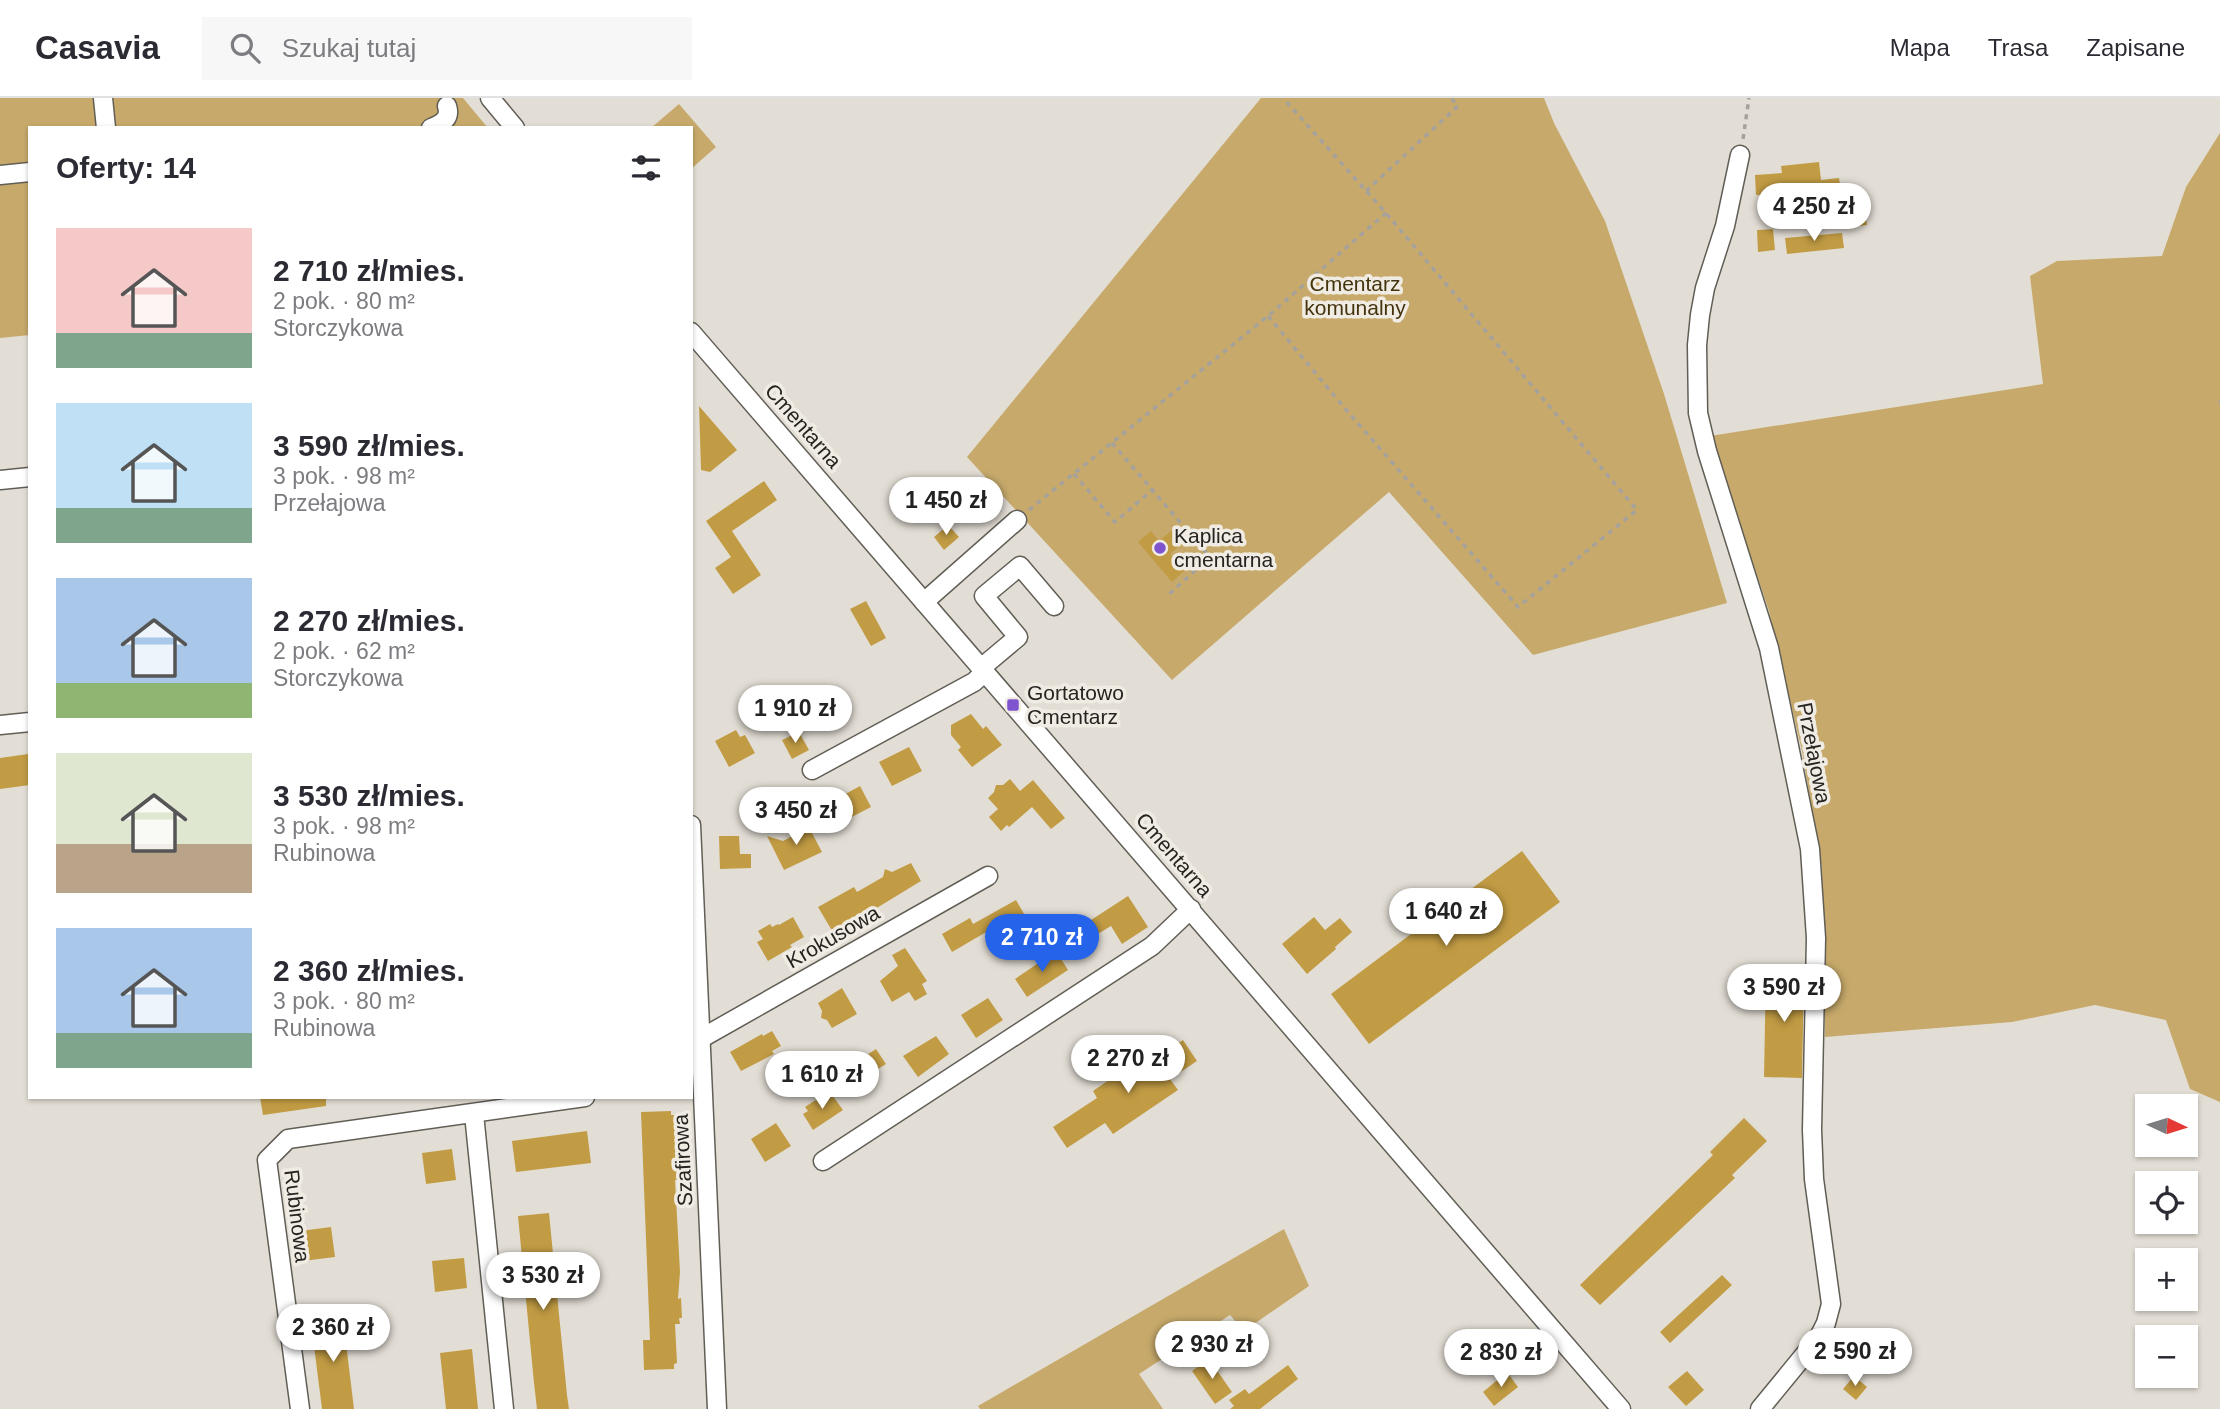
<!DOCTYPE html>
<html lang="pl">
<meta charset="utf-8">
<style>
body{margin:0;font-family:Arial,sans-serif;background:#f7f7f7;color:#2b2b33;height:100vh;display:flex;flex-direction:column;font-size:26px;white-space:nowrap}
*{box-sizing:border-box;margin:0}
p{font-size:23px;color:#7c7c81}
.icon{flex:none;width:38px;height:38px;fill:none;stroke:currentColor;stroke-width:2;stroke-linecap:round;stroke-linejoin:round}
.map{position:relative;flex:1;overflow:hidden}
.details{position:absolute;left:28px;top:28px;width:665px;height:973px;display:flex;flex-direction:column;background:#fff;border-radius:0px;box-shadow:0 2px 5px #0004}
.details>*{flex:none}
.needle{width:46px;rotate:94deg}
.fabs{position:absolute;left:2135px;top:996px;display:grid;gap:14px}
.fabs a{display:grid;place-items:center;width:63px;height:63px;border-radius:0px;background:#fff;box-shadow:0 2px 5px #0004;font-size:35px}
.price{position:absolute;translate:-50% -60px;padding:0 16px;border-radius:24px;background:#fff;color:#222;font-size:23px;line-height:46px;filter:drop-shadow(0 2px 4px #0008)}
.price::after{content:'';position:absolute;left:50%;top:42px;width:21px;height:16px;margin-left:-10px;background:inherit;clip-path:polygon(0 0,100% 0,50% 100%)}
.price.current{background:#2563eb;color:#fff}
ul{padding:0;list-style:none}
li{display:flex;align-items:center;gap:21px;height:175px;padding:0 28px}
li span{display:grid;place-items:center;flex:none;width:196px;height:140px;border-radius:0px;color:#555}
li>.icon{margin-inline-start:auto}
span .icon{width:84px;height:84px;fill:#fffc;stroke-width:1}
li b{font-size:30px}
h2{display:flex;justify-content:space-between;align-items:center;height:84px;padding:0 28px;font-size:30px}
header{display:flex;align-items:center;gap:42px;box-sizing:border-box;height:98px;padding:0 35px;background:#fff;border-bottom:2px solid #e1e1e2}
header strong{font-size:33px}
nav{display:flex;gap:38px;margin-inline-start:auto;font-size:24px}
.search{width:490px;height:63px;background:#f7f7f7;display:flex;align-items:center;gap:18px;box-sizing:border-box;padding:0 24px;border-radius:0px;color:#7c7c81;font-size:26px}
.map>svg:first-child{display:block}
.green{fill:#c7aa6b}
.building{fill:#c29c44}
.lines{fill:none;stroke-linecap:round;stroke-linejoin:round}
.minor-casing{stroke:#615e56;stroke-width:21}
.path{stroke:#a6a29b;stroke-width:3.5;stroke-dasharray:5 5;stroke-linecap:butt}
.minor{stroke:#fff;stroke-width:18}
.poi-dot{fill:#7e55ce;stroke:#f0ece3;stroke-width:2.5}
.labels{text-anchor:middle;stroke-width:7;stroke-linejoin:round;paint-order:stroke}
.park-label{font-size:21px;fill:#44340e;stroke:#f0ece3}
.street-label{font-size:21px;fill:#262421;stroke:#f0ece3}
.poi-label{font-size:21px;fill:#262421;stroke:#f0ece3;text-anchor:start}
</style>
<header>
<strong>Casavia</strong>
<div class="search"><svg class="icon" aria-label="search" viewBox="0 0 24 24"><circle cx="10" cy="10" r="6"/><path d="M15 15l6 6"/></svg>Szukaj tutaj</div>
<nav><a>Mapa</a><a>Trasa</a><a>Zapisane</a></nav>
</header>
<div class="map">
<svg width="2220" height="1311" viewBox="0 0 2220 1311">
<rect width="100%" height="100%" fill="#e3ded5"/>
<g class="green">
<path d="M0,0H463L488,30H30V237L0,240Z"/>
<path d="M1261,0H1544L1554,25L1605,123L1664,296L1727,505L1533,557L1389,394L1172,582L967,359Z"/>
<path d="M679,6L716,49L691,71V30H651Z"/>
<path d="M2220,35V1004L2190,991L2166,922L2095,907L2012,924L1825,939L1822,770L1802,653L1769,513L1710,338L2043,286L2030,178L2057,163L2162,158L2186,89Z"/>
<path d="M1284,1131L1309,1188L1244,1233L1230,1217L1139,1276L1163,1311H980L978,1308Z"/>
</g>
<g class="building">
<path d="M1819,64L1821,82L1839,80L1843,105L1786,112L1783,95L1756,97L1755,77L1782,75L1781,68Z"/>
<path d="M1864,107L1867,127L1850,129L1848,109Z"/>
<path d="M1773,131L1775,152L1758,154L1757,132Z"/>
<path d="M1842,135L1844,150L1787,156L1785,140Z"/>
<path d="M699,308L737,352L710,374L701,372Z"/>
<path d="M764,383L777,402L732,433L761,477L733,496L715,470L731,459L706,423Z"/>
<path d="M948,427L959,439L944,452L934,439Z"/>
<path d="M1177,428L1188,440L1170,456L1184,473L1172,484L1138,444L1151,433L1159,443Z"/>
<path d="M866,503L886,540L871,548L850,511Z"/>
<path d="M971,616L983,631L986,628L1002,647L972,669L958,652L961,649L951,637V627Z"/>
<path d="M736,632L740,639L745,637L755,655L729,669L715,643Z"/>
<path d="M799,634L809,652L792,661L782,642Z"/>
<path d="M909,649L922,673L892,688L879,664Z"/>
<path d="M28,656L30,687L0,691V660Z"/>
<path d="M1010,681L1020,693L1033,682L1065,720L1051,731L1032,709L1009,729L1007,727L1001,733L989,719L998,711L988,700L994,694L996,687H1003Z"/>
<path d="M860,688L871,709L840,725L829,705Z"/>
<path d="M804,720L822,754L784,772L767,738L783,743L800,734Z"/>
<path d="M719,738H739L740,756H751V770L720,771Z"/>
<path d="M1522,753L1560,804L1369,946L1331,896Z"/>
<path d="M911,765L921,783L834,836L818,809L854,789L857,794L883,779L885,771L892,774Z"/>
<path d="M1128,798L1148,829L1122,846L1111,828L1096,837L1088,824Z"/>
<path d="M1016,802L1031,828L1009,841L1000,826L952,854L942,836L970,820L973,826Z"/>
<path d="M793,819L804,839L790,847L792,849L768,863L757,844L763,841L758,833L770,826L772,829L778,826L779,827Z"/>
<path d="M1314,819L1325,832L1340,820L1352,834L1335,849L1336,851L1307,876L1282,846Z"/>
<path d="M905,850L927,883L922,886L927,896L915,903L909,894L892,904L880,883L898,868L892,857Z"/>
<path d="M1056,853L1068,872L1027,899L1015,881Z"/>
<path d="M1766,872L1804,873L1802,980L1764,979Z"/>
<path d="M842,890L857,916L832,930L827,922L821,920L822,913L818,905Z"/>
<path d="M988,900L1003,922L976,940L961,917Z"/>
<path d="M772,933L781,948L772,953L774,956L741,973L730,954L762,936L763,938Z"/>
<path d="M936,938L949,956L918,979L903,958Z"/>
<path d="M1183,942L1197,963L1170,981L1178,992L1113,1036L1105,1025L1067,1050L1053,1029L1097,1000L1093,993L1121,974L1146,957L1150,964Z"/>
<path d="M876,951L886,966L868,977L859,962Z"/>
<path d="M825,996L827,1000L832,997L843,1012L813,1032L803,1016L808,1013L805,1009Z"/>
<path d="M260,999H326V1008L263,1017Z"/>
<path d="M671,1013V1017H674L677,1062L678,1082H675L680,1174L678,1201L681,1200L682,1220H679L680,1226H675L677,1265L674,1266V1271L644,1272L643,1242H650L641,1014Z"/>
<path d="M1744,1020L1767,1043L1732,1077L1735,1080L1600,1207L1580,1187L1713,1057L1710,1054Z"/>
<path d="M776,1025L791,1048L765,1064L751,1041Z"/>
<path d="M587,1033L591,1065L516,1074L512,1043Z"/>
<path d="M452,1051L456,1082L426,1086L422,1055Z"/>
<path d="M549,1115L567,1297L569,1311H537L534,1285L518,1118Z"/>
<path d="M331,1129L335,1159L303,1163L300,1133Z"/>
<path d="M464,1160L467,1190L435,1194L432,1163Z"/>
<path d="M1722,1177L1732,1187L1670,1245L1660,1234Z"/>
<path d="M343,1220L354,1311H322L311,1224Z"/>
<path d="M472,1251L478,1311H446L440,1255Z"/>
<path d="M1209,1261L1232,1294L1215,1306L1192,1273Z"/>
<path d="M1288,1267L1298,1281L1260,1311H1230L1234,1308L1229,1302L1245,1291L1249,1296Z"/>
<path d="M1687,1273L1704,1292L1686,1308L1668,1289Z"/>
<path d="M1507,1274L1518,1289L1494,1308L1483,1294Z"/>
<path d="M1854,1278L1867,1289L1856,1302L1843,1291Z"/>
</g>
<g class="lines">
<g class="minor-casing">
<g id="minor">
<path d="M103,0L106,30"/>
<path d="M490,0L515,30"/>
<path d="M431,30C442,26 451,20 447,8"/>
<path d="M1740,57L1725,128L1705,190L1700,217L1697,247L1698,315L1707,353L1769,550L1810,751L1816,840L1812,1032L1814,1081L1831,1206L1826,1225L1819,1239L1760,1311"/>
<path d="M0,77L30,74"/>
<path d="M691,234L1621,1311"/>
<path d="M0,382L30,379"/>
<path d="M924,504L1017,422"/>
<path d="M981,570L1018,539L984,498L1020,468L1054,508"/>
<path d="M0,627L30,624"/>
<path d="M812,672L974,584L985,574"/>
<path d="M691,727L717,1311"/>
<path d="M693,945L988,778"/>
<path d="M474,1016L504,1311"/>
<path d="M823,1063L1152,848L1191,811"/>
<path d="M300,1311L267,1062L288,1041L585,999"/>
</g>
</g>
<g class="path">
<path d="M1743,41L1749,0"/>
<path d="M1366,93L1458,8L1451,0"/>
<path d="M1268,218L1342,307L1518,509L1637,412L1386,115L1283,0"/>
<path d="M2220,303V305"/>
<path d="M1112,345L1210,459L1167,498"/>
<path d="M1074,376L1115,424L1152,392"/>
<path d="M1029,412L1268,218L1386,115"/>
</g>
<use href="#minor" class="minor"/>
</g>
<g class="poi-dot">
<circle cx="1160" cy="450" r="7"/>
<rect x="1006" y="600" width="14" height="14" rx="3.5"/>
</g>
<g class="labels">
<g class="park-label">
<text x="1355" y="193">Cmentarz<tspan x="1355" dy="24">komunalny</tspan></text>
</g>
<g class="street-label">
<text transform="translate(803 328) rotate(49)" y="7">Cmentarna</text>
<text transform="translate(1814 655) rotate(79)" y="7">Przełajowa</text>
<text transform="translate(1174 757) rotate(49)" y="7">Cmentarna</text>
<text transform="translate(833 839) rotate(-30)" y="7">Krokusowa</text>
<text transform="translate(683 1062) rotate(-93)" y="7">Szafirowa</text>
<text transform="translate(297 1118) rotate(83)" y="7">Rubinowa</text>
</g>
<g class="poi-label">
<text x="1174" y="445">Kaplica<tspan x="1174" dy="24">cmentarna</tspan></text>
<text x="1027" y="602">Gortatowo<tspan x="1027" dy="24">Cmentarz</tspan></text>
</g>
</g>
</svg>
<div class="fabs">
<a><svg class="needle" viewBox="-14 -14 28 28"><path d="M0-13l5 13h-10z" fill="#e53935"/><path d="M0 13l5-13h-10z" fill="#7c7c81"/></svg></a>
<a><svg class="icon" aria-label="locate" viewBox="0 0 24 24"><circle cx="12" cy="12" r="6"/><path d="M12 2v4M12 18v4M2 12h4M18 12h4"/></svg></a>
<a>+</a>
<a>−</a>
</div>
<b class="price" style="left:1814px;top:145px">4 250 zł</b>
<b class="price" style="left:946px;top:439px">1 450 zł</b>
<b class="price" style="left:795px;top:647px">1 910 zł</b>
<b class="price" style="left:796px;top:749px">3 450 zł</b>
<b class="price" style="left:1446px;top:850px">1 640 zł</b>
<b class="price current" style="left:1042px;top:876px">2 710 zł</b>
<b class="price" style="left:1784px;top:926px">3 590 zł</b>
<b class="price" style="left:1128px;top:997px">2 270 zł</b>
<b class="price" style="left:822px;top:1013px">1 610 zł</b>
<b class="price" style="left:543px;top:1214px">3 530 zł</b>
<b class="price" style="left:333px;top:1266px">2 360 zł</b>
<b class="price" style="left:1212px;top:1283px">2 930 zł</b>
<b class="price" style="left:1855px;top:1290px">2 590 zł</b>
<b class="price" style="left:1501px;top:1291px">2 830 zł</b>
<section class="details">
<h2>Oferty: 14<svg class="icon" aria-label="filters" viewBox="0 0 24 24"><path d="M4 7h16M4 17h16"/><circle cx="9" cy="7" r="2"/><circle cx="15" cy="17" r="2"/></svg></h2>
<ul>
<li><span style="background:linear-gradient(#f6c9c9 75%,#7fa58c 0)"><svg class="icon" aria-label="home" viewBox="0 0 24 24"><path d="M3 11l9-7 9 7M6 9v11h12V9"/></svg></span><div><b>2 710 zł/mies.</b><p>2 pok. · 80 m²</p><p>Storczykowa</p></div></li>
<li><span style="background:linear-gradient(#bfe0f5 75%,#7fa58c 0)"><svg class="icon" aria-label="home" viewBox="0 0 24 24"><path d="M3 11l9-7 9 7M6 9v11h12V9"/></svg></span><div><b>3 590 zł/mies.</b><p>3 pok. · 98 m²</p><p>Przełajowa</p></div></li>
<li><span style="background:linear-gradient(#a9c7e8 75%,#8fb573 0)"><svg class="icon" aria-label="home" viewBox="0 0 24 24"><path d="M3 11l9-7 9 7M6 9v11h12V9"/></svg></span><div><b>2 270 zł/mies.</b><p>2 pok. · 62 m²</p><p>Storczykowa</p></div></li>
<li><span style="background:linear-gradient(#dfe7d0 65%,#b9a48a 0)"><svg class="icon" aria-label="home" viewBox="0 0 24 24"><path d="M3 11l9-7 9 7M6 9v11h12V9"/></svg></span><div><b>3 530 zł/mies.</b><p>3 pok. · 98 m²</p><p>Rubinowa</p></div></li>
<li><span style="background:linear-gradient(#a9c7e8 75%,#7fa58c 0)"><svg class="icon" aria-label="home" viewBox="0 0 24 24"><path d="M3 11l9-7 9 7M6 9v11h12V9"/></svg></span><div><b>2 360 zł/mies.</b><p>3 pok. · 80 m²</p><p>Rubinowa</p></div></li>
</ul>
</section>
</div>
